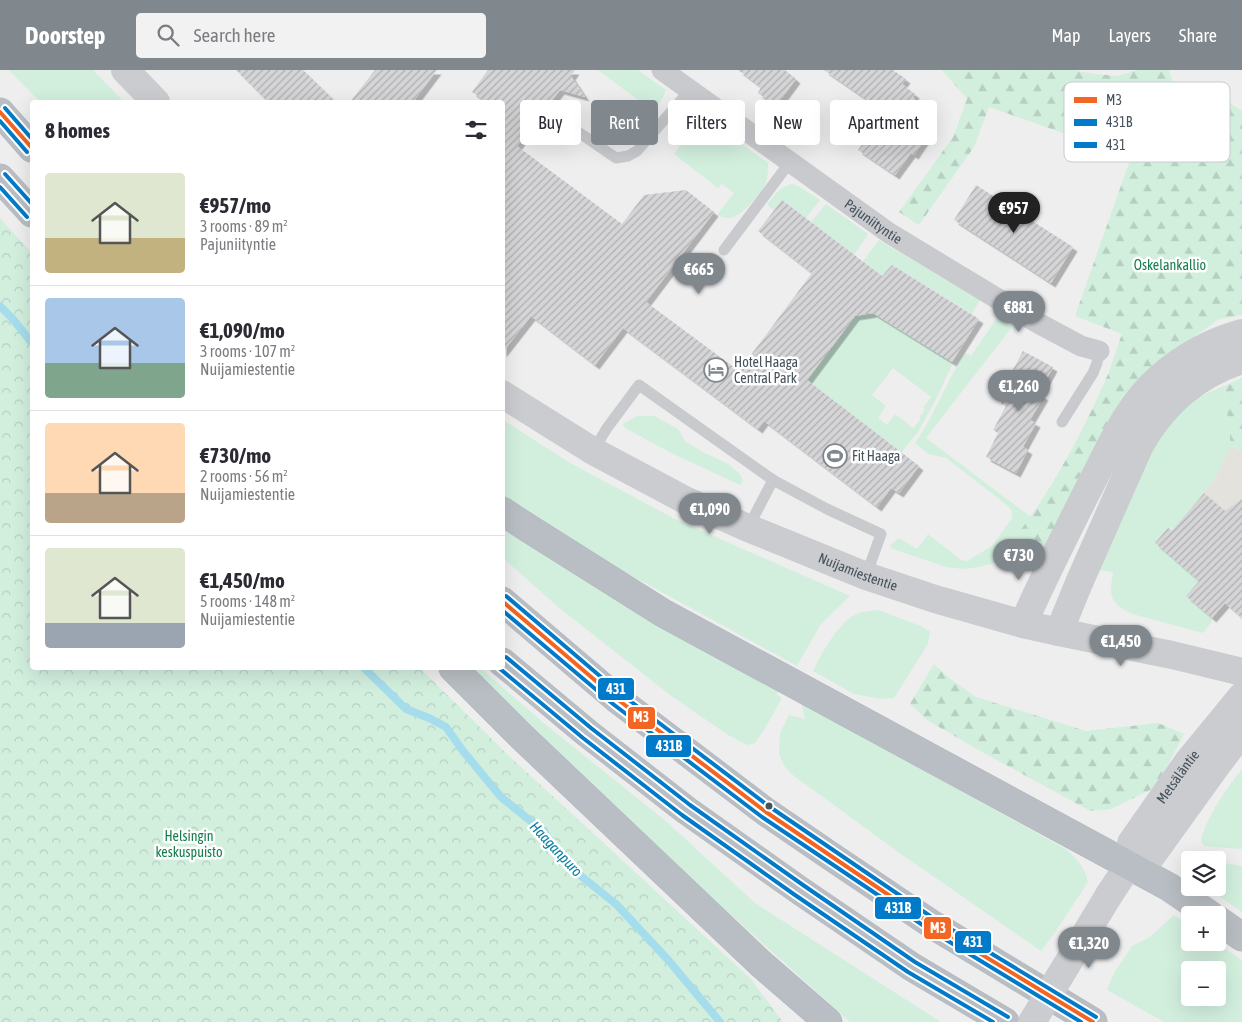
<!DOCTYPE html>
<meta charset="utf-8">
<style>
body{margin:0;font-family:"Asap Condensed",sans-serif;background:#f2f2f3;color:#2b2b33;height:100vh;display:flex;flex-direction:column;font-size:19px;white-space:nowrap}
*{box-sizing:border-box;margin:0}
p{font-size:16px;color:#7c7c81}
.icon{flex:none;width:28px;height:28px;fill:none;stroke:currentColor;stroke-width:2;stroke-linecap:round;stroke-linejoin:round}
.map{position:relative;flex:1;overflow:hidden}
.panel{position:absolute;left:30px;top:30px;width:475px;height:570px;display:flex;flex-direction:column;background:#fff;border-radius:5px;box-shadow:0 5px 20px #0002}
.panel>*{flex:none}
.top-card{position:absolute;left:520px;top:30px;width:475px;height:45px;display:flex;gap:10px}
.buttons{position:absolute;left:1181px;top:781px;display:grid;gap:10px}
.buttons a{display:grid;place-items:center;width:45px;height:45px;border-radius:5px;background:#fff;box-shadow:0 5px 20px #0002;font-size:25px}
.price{position:absolute;translate:-50% -42px;padding:0 11px;border-radius:18px;background:#80888e;color:#fff;font-size:16px;line-height:32px;filter:drop-shadow(0 1px 2px #0008)}
.price::after{content:'';position:absolute;left:50%;top:30px;width:15px;height:11px;margin-left:-8px;background:inherit;clip-path:polygon(0 0,100% 0,50% 100%)}
.price.active{background:#222;color:#fff}
ul{padding:0;list-style:none}
li{display:flex;align-items:center;gap:15px;height:125px;padding:0 15px}
li+li{border-top:1px solid #e1e1e2}
li span{display:grid;place-items:center;flex:none;width:140px;height:100px;border-radius:5px;color:#555}
li>.icon{margin-inline-start:auto}
span .icon{width:60px;height:60px;fill:#fffc;stroke-width:1}
li b{font-size:21px}
h2{display:flex;justify-content:space-between;align-items:center;height:60px;padding:0 15px;font-size:21px}
.tag{padding:0 18px;border-radius:5px;background:#fff;box-shadow:0 5px 20px #0002;font-size:18px;line-height:45px}
.tag.active{background:#80888e;color:#fff}
header{display:flex;align-items:center;gap:30px;box-sizing:border-box;height:70px;padding:0 25px;background:#80888e;color:#fff}
header strong{font-size:24px}
nav{display:flex;gap:28px;margin-inline-start:auto;font-size:18px}
.search{width:350px;height:45px;background:#f2f2f3;display:flex;align-items:center;gap:12px;box-sizing:border-box;padding:0 18px;border-radius:5px;color:#7c7c81;font-size:19px}
.map>svg:first-child{display:block}
.commercial{fill:#e4e2dc}
.grass{fill:#d2efde;fill-rule:evenodd}
.forest{fill:url(#forest-firs)}
.park{fill:url(#park-crowns)}
.lines{fill:none;stroke-linecap:round;stroke-linejoin:round}
.stream{stroke:#a6dded;stroke-width:8}
.building{fill:url(#building-hatch);filter:url(#shadow)}
.highway-casing{stroke:#b3b8be;stroke-width:29}
.lane{stroke:#c8cacd;stroke-width:11}
.street{stroke:#c8cacd;stroke-width:21}
.secondary{stroke:#cacccf;stroke-width:28}
.highway{stroke:#b9bec4;stroke-width:28}
.secondary-bridge{stroke:#cacccf;stroke-width:28}
.bus-1-casing{stroke:#fff;stroke-width:8}
.bus-2-casing{stroke:#fff;stroke-width:8}
.bus-3-casing{stroke:#fff;stroke-width:8}
.bus-1{stroke:#f26522;stroke-width:4}
.bus-2{stroke:#007ac9;stroke-width:4}
.bus-3{stroke:#007ac9;stroke-width:4}
.bus-dot{fill:#45515b;stroke:#fff;stroke-width:2}
.labels{text-anchor:middle;stroke-width:5;stroke-linejoin:round;paint-order:stroke}
.street-label{font-size:14px;fill:#45515b;stroke:#fff}
.park-label{font-size:14px;fill:#157e4b;stroke:#fff}
.poi-label{font-size:14px;fill:#45515b;stroke:#fff;text-anchor:start}
.water-label{font-size:15px;font-style:italic;fill:#0980a2;stroke:#fff}
.key{fill:#fff;stroke:#c7cbce;stroke-width:1}
.key-label{font-size:14px;fill:#45515b}
.line-badge{stroke:#fff;stroke-width:2}
.badge-label{font-size:14px;text-anchor:middle;font-weight:bold;fill:#fff}
</style>
<header>
<strong>Doorstep</strong>
<div class="search"><svg class="icon" aria-label="search" viewBox="0 0 24 24"><circle cx="10" cy="10" r="6"/><path d="M15 15l6 6"/></svg>Search here</div>
<nav><a>Map</a><a>Layers</a><a>Share</a></nav>
</header>
<div class="map">
<svg width="1242" height="952" viewBox="0 0 1242 952">
<defs>
<pattern id="forest-firs" width="22" height="20" patternUnits="userSpaceOnUse" patternTransform="scale(1.25)"><rect width="22" height="20" fill="#d2efde"/><path d="M5 1l3.5 6h-7zM16 11l3.5 6h-7z" fill="#b6cfc1"/></pattern>
<pattern id="park-crowns" width="20" height="18" patternUnits="userSpaceOnUse" patternTransform="scale(1.25)"><rect width="20" height="18" fill="#d2efde"/><path d="M2 6a3 3 0 1 1 6 0M12 15a3 3 0 1 1 6 0" fill="none" stroke="#b6cfc1"/></pattern>
<pattern id="building-hatch" width="6" height="6" patternUnits="userSpaceOnUse" patternTransform="scale(1.25)"><rect width="6" height="6" fill="#d5d5d7"/><path d="M-1 1l2-2M0 6l6-6M5 7l2-2" fill="none" stroke="#afafb1"/></pattern>
<filter id="shadow"><feDropShadow dx="4.5" dy="4.5" stdDeviation="0" flood-color="#0004"/></filter>
</defs>
<rect width="100%" height="100%" fill="#efeeee"/>
<path class="commercial" d="M1231,376L1242,381V548L1222,530L1221,538L1212,548L1186,526L1155,473L1168,458L1171,461L1216,406Z"/>
<g class="grass">
<path d="M9,0H93L124,32H40Z"/>
<path d="M598,0H638L666,20C662,31 659,37 646,36Z"/>
<path d="M704,47L768,93C768,99 768,106 766,113C762,123 740,148 729,148C725,148 721,147 717,145L734,123L722,114L718,118L674,84L700,49Z"/>
<path d="M792,114L798,116L820,130L806,148L782,130L774,140L767,135C775,124 779,118 792,114Z"/>
<path d="M826,134L868,164L854,185L811,152Z"/>
<path d="M879,170L980,230L972,244L892,195L882,206L863,191Z"/>
<path d="M873,243L953,293L936,329L918,362L901,383L802,306L855,246ZM893,298L931,327L923,338L925,340L919,347L921,349L913,358L895,344L887,355L878,348L886,336L872,325Z"/>
<path d="M997,248L1012,257L926,368L1031,447L1004,483L995,493L979,497L963,499L946,497L890,478L891,474L899,468L917,479L928,464L961,490L967,491L992,476L1012,448V441L1008,436L946,388L928,384L915,373C935,345 946,312 965,283L971,286Z"/>
<path d="M1224,316L1231,376L1216,406L1204,423L1172,461L1168,458L1205,516L1186,526L1212,548V551L1203,563L1132,544C1109,533 1109,526 1113,502L1099,500L1143,398L1161,362L1196,328Z"/>
<path d="M637,346H654L678,359L685,371L703,382L728,394L740,404L743,411L740,415L673,384L625,358L623,354Z"/>
<path d="M502,349L570,393L675,449L850,526L821,554L797,596L592,484L503,425Z"/>
<path d="M503,453L782,620L776,624L782,628L764,660L755,673L747,675L728,665L670,625L558,537L503,488Z"/>
<path d="M878,540L921,556L930,561L928,574L894,628L881,629L854,624L813,601C821,584 840,549 859,543C864,541 872,541 878,540Z"/>
<path d="M467,598H480L545,654L667,752L755,833L941,952H850L700,817Z"/>
<path d="M801,632L1064,778C1076,787 1085,797 1088,812L1054,864L1041,881L901,784L794,706L785,697L779,684L780,663L789,645L805,649Z"/>
<path d="M1242,699V779L1204,776L1201,771C1204,750 1228,716 1242,699Z"/>
<path d="M1219,792L1242,796V842L1207,818H1218V793Z"/>
<path d="M1174,845L1190,855V872L1216,873L1242,890V952H1164L1107,920L1114,903L1132,876L1150,867ZM1190,900H1218V928H1190Z"/>
</g>
<g class="forest">
<path d="M942,0H1073L1095,4L1117,6L1137,0H1169L1173,13L1180,19L1216,18L1233,35L1242,41V245L1219,249L1148,300L1114,345L1041,483L1011,473C1050,423 1080,368 1105,311C1112,296 1116,279 1122,264L1075,246L1131,87L989,37L974,77L919,155L899,142L953,67L967,29Z"/>
<path d="M1242,308V381L1231,376L1224,316Z"/>
<path d="M934,594L948,607L976,627L1086,661L1158,653L1184,664L1158,714L1154,718L1111,739L1090,741L975,678L927,650L910,634Z"/>
</g>
<path class="park" d="M0,148L32,183V598H420L507,684L750,908L783,952H0Z"/>
<g class="lines">
<g class="stream">
<path d="M0,236L12,248L32,273"/>
<path d="M364,598L406,639L429,648L446,657L463,681L501,727L544,762L556,779L581,806L617,835L669,891L720,952"/>
</g>
</g>
<g class="building">
<path d="M236,0H303L336,32H268Z"/>
<path d="M375,0H437L413,32H350Z"/>
<path d="M488,0H575L571,6L585,27L560,20L517,76L622,154L644,125L686,120L714,142L646,232L739,301L812,203L758,161L782,130L882,206L892,195L979,249L952,292L873,243L855,246L807,310L919,396L899,423L891,418L877,437L764,351L758,359L623,258L595,295L531,246L502,283V32H487L472,22Z"/>
<path d="M738,0H785L796,9L776,36L758,23L761,17Z"/>
<path d="M824,0H893L906,9L902,14L915,24L913,28L930,39L922,50L927,54L922,62L927,66L914,85L911,83L895,105L858,80L885,42Z"/>
<path d="M976,115L1073,177L1051,213L954,150Z"/>
<path d="M1023,281L1053,297L1039,323L1044,326L1030,350L1036,353L1023,377L1028,380L1016,403L986,387L998,363L993,360L1006,336L1001,334L1014,310L1009,307Z"/>
<path d="M1204,423L1225,441L1242,429V548L1225,533L1212,548L1186,526L1199,511L1155,473L1168,458L1172,461Z"/>
</g>
<g class="lines">
<g class="highway-casing">
<g id="highway">
<path d="M0,42L32,78"/>
<path d="M0,108L32,143"/>
<path d="M502,441L528,458L663,543L1169,817L1210,845"/>
<path d="M502,531L617,629L766,742L826,783L933,855L1093,952"/>
<path d="M502,592L587,663L686,740L799,820L912,897L1005,952"/>
<path d="M453,598L521,666L760,893L828,952"/>
<path d="M1218,850L1242,867"/>
</g>
</g>
<g class="lane">
<path d="M568,55L616,88L628,86L637,81L690,20"/>
<path d="M724,180L790,92"/>
<path d="M1062,352L1093,303L1097,293L1099,281"/>
<path d="M593,381L607,358L639,315L773,410L827,439L881,464L866,506"/>
<path d="M748,458L773,410"/>
</g>
<path class="street" id="s1" d="M662,0L889,163L1036,252L1081,276L1099,281"/>
<g class="secondary">
<path d="M125,0L156,32"/>
<path id="s2" d="M502,324L593,381L687,431L748,458L866,506L935,529L1023,554L1059,562L1172,585L1242,602"/>
<path d="M1023,554C1045,505 1069,457 1093,410C1111,375 1129,334 1159,308C1183,287 1212,271 1242,263"/>
<path d="M1059,562L1079,513L1139,377C1162,335 1195,305 1242,290"/>
<path d="M1128,796L1150,788L1214,699L1242,662"/>
<path id="s3" d="M1109,825L1128,796L1131,773L1187,693L1242,626"/>
</g>
<use href="#highway" class="highway"/>
<path class="secondary-bridge" d="M1032,952L1109,825"/>
<g class="bus-1-casing">
<g id="bus-1">
<path d="M0,42L32,78"/>
<path d="M502,531L617,629L766,742L933,855L1093,952"/>
</g>
</g>
<g class="bus-2-casing">
<g id="bus-2">
<path d="M0,51L27,82"/>
<path d="M0,117L27,147"/>
<path d="M502,540L613,634L762,747L930,860L1081,952"/>
<path d="M499,598L583,668L682,745L795,825L908,902L993,952"/>
</g>
</g>
<g class="bus-3-casing">
<g id="bus-3">
<path d="M5,38L32,69"/>
<path d="M5,104L32,134"/>
<path d="M506,526L621,624L770,737L936,850L1096,947"/>
<path d="M506,587L591,658L690,735L803,815L915,892L1008,947"/>
</g>
</g>
<use href="#bus-1" class="bus-1"/>
<use href="#bus-2" class="bus-2"/>
<use href="#bus-3" class="bus-3"/>
</g>
<defs>
<g id="hotel-ring" transform="scale(1.25)"><circle r="9.5" fill="#fff" stroke="#80888e" stroke-width="1.5"/><path d="M-6-4.5h1.5V1H6V5H4.5V3h-9V5H-6ZM-4 0a1.8 1.8 0 1 1 3.6 0ZM.5 0V-2.5h3Q6-2.5 6 0Z" fill="#80888e"/></g>
<g id="stadium-ring" transform="scale(1.25)"><circle r="9.5" fill="#fff" stroke="#80888e" stroke-width="1.5"/><path d="M0-5a6.5 5 0 1 0 0 10a6.5 5 0 1 0 0-10ZM-3.5-1.8h7v3.6h-7Z" fill="#80888e"/></g>
</defs>
<g fill-rule="evenodd">
<use href="#hotel-ring" x="716" y="300"/>
<use href="#stadium-ring" x="835" y="386"/>
</g>
<circle class="bus-dot" cx="769" cy="736" r="4.5"/>
<g class="labels">
<g class="street-label">
<text dy="5" stroke="none"><textPath href="#s1" startOffset="260">Pajuniityntie</textPath></text>
<text dy="5" stroke="none"><textPath href="#s2" startOffset="399">Nuijamiestentie</textPath></text>
<text dy="5" stroke="none"><textPath href="#s3" startOffset="139">Metsäläntie</textPath></text>
</g>
<g class="park-label">
<text x="1170" y="200">Oskelankallio</text>
<text x="189" y="771">Helsingin<tspan x="189" dy="16">keskuspuisto</tspan></text>
</g>
<g class="poi-label">
<text x="734" y="297">Hotel Haaga<tspan x="734" dy="16">Central Park</tspan></text>
<text x="852" y="391">Fit Haaga</text>
</g>
<g class="water-label">
<text transform="translate(556 779) rotate(47)" y="5">Haaganpuro</text>
</g>
</g>
<rect x="1064" y="12" width="166" height="80" rx="8" class="key"/>
<rect x="1074" y="27" width="23" height="6" fill="#f26522"/>
<rect x="1074" y="49" width="23" height="7" fill="#007ac9"/>
<rect x="1074" y="72" width="23" height="6" fill="#007ac9"/>
<g class="key-label">
<text x="1106" y="35">M3</text>
<text x="1106" y="57">431B</text>
<text x="1106" y="80">431</text>
</g>
<g class="line-badge">
<rect x="597" y="607" width="38" height="24" rx="5" fill="#007ac9"/>
<rect x="627" y="636" width="29" height="24" rx="5" fill="#f26522"/>
<rect x="645" y="664" width="47" height="24" rx="5" fill="#007ac9"/>
<rect x="874" y="826" width="48" height="24" rx="5" fill="#007ac9"/>
<rect x="923" y="846" width="29" height="24" rx="5" fill="#f26522"/>
<rect x="954" y="860" width="38" height="24" rx="5" fill="#007ac9"/>
</g>
<g class="badge-label">
<text x="616" y="624">431</text>
<text x="641" y="652">M3</text>
<text x="669" y="681">431B</text>
<text x="898" y="843">431B</text>
<text x="938" y="863">M3</text>
<text x="973" y="877">431</text>
</g>
</svg>
<div class="buttons">
<a><svg class="icon" aria-label="layers" viewBox="0 0 24 24"><path d="M12 4l9 5-9 5-9-5zM3 14l9 5 9-5"/></svg></a>
<a>+</a>
<a>−</a>
</div>
<b class="price active" style="left:1014px;top:164px">€957</b>
<b class="price" style="left:699px;top:225px">€665</b>
<b class="price" style="left:1019px;top:263px">€881</b>
<b class="price" style="left:1019px;top:342px">€1,260</b>
<b class="price" style="left:710px;top:465px">€1,090</b>
<b class="price" style="left:1019px;top:511px">€730</b>
<b class="price" style="left:1121px;top:597px">€1,450</b>
<b class="price" style="left:1089px;top:899px">€1,320</b>
<div class="top-card">
<a class="tag">Buy</a>
<a class="tag active">Rent</a>
<a class="tag">Filters</a>
<a class="tag">New</a>
<a class="tag">Apartment</a>
</div>
<section class="panel">
<h2>8 homes<svg class="icon" aria-label="filters" viewBox="0 0 24 24"><path d="M4 7h16M4 17h16"/><circle cx="9" cy="7" r="2"/><circle cx="15" cy="17" r="2"/></svg></h2>
<ul>
<li><span style="background:linear-gradient(#dfe7d0 65%,#c2b280 0)"><svg class="icon" aria-label="home" viewBox="0 0 24 24"><path d="M3 11l9-7 9 7M6 9v11h12V9"/></svg></span><div><b>€957/mo</b><p>3 rooms · 89 m²</p><p>Pajuniityntie</p></div></li>
<li><span style="background:linear-gradient(#a9c7e8 65%,#7fa58c 0)"><svg class="icon" aria-label="home" viewBox="0 0 24 24"><path d="M3 11l9-7 9 7M6 9v11h12V9"/></svg></span><div><b>€1,090/mo</b><p>3 rooms · 107 m²</p><p>Nuijamiestentie</p></div></li>
<li><span style="background:linear-gradient(#ffd9b3 70%,#b9a48a 0)"><svg class="icon" aria-label="home" viewBox="0 0 24 24"><path d="M3 11l9-7 9 7M6 9v11h12V9"/></svg></span><div><b>€730/mo</b><p>2 rooms · 56 m²</p><p>Nuijamiestentie</p></div></li>
<li><span style="background:linear-gradient(#dfe7d0 75%,#9aa5b1 0)"><svg class="icon" aria-label="home" viewBox="0 0 24 24"><path d="M3 11l9-7 9 7M6 9v11h12V9"/></svg></span><div><b>€1,450/mo</b><p>5 rooms · 148 m²</p><p>Nuijamiestentie</p></div></li>
</ul>
</section>
</div>
